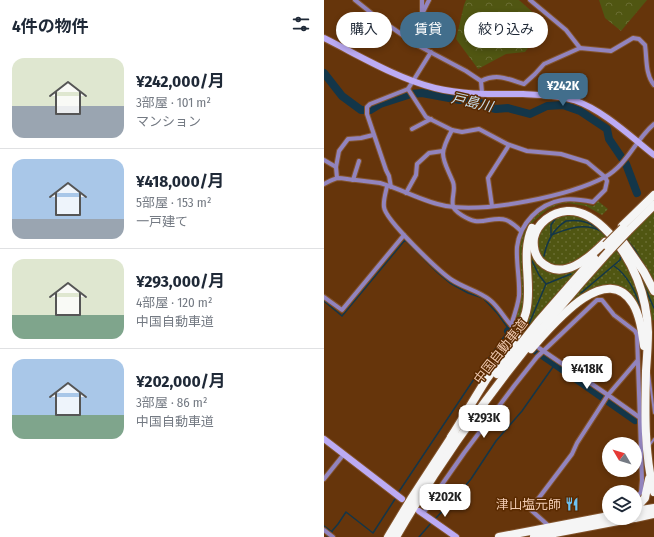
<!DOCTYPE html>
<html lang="ja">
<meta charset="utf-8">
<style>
body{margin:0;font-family:"Fira Sans Condensed","Noto Sans JP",sans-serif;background:#f6f6f7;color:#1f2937;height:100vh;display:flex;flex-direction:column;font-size:15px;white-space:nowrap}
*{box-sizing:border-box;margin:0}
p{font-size:13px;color:#747a83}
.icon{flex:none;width:22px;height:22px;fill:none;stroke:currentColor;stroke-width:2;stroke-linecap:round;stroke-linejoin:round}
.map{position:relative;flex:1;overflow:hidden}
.panel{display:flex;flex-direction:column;background:#fff;width:324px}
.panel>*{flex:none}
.hud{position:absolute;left:12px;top:12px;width:258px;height:36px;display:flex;gap:8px}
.needle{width:26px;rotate:308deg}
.controls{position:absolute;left:278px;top:437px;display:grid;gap:8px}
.controls a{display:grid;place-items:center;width:40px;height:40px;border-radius:50%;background:#fff;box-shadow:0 2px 6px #0003;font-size:20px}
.price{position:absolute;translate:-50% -34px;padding:0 9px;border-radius:8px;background:#fff;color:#222;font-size:13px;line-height:26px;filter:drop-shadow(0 1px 2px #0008)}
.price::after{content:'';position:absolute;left:50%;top:24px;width:12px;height:9px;margin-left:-6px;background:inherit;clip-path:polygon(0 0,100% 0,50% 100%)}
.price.selected{background:#426e8c;color:#fff}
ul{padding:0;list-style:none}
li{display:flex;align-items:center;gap:12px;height:100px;padding:0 12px}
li+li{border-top:1px solid #e0e1e3}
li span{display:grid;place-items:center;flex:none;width:112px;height:80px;border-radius:12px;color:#555}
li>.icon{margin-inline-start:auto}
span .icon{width:48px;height:48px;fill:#fffc;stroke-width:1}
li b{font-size:17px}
h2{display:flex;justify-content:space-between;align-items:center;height:48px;padding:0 12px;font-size:17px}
.tag{padding:0 14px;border-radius:18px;background:#fff;box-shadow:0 2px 6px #0003;font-size:14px;line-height:36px}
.tag.selected{background:#426e8c;color:#fff}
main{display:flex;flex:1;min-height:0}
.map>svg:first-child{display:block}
.grass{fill:url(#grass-dots)}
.forest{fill:url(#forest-crowns)}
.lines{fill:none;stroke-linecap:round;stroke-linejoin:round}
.stream{stroke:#133649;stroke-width:1.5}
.river{stroke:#133649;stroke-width:8}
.lane-casing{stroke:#82532c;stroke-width:4}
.street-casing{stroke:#82532c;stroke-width:6}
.secondary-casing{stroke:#82532c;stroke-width:8}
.highway-casing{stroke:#82532c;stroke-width:10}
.lane{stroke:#9284be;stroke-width:2}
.street{stroke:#9284be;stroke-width:4}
.secondary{stroke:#bcabf4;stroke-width:6}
.highway{stroke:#f5f5f5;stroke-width:8}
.highway-bridge-casing{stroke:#82532c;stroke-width:10;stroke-linecap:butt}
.highway-bridge{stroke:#f5f5f5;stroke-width:8}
.labels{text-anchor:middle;stroke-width:3;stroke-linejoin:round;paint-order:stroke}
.street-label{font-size:13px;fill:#f0cab1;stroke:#5a2a00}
.poi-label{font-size:13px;fill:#f0cab1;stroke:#5a2a00;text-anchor:end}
.water-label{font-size:14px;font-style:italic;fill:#c8e0ee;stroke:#5a2a00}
</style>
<main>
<section class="panel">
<h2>4件の物件<svg class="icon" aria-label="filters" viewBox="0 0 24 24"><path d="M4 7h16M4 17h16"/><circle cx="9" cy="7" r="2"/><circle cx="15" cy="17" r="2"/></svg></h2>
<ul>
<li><span style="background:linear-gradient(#dfe7d0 60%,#9aa5b1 0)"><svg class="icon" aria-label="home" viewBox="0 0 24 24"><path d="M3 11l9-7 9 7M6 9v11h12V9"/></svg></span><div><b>¥242,000/月</b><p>3部屋 · 101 m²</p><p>マンション</p></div></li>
<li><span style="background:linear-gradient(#a9c7e8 75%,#9aa5b1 0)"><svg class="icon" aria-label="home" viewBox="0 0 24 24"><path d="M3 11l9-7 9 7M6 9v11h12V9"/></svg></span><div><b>¥418,000/月</b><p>5部屋 · 153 m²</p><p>一戸建て</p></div></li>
<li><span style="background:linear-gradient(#dfe7d0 70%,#7fa58c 0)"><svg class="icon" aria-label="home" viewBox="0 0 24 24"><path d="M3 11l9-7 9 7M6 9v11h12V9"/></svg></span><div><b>¥293,000/月</b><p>4部屋 · 120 m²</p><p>中国自動車道</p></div></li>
<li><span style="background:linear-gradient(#a9c7e8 70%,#7fa58c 0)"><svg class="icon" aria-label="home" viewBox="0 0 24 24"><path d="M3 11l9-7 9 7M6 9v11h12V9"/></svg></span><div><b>¥202,000/月</b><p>3部屋 · 86 m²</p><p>中国自動車道</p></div></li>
</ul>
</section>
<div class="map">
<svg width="330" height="537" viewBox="0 0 330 537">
<defs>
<pattern id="grass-dots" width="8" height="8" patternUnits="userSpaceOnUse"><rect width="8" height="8" fill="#505612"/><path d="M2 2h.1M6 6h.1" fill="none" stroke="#6a6d32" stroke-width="1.8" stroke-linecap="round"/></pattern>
<pattern id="forest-crowns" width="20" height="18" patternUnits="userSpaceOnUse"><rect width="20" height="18" fill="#505612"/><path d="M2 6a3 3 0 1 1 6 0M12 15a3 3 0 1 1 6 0" fill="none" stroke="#6a6d32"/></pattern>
</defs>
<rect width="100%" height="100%" fill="#66350b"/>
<g class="grass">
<path d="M274,201L284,209L278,215L262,206L244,203L236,204L224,209L210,221L207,225L202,302L193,329L190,325C193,315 197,305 197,295C198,281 195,266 195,252C196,226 217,202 244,202C252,201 261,204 269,206L271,205Z"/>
<path d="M330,211V285L301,241Z"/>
<path d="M246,214L266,220L283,235C273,245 263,256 250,263C218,279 199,237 228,219C233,216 240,215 246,214Z"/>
<path d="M206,247L220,268L261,263L192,343L200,326Z"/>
<path d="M294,248L300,257L316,296L321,324C310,298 301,277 267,289L212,340L270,273Z"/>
<path d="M306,256L330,296V320L326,321Z"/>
</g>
<g class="forest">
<path d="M142,0H195L222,24L201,52L182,54L154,69L132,39L140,5Z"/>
<path d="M275,0H323L297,31L281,18Z"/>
</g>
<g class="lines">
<g class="stream">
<path d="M227,235C244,229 259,222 277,231"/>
<path d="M227,235V225L232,218"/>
<path d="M303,240L311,250L330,282"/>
<path d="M220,256C223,241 229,229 242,221C259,219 269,223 281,235"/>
<path d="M208,261L215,275L222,284"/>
<path d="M290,266C305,276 313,295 318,312"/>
<path d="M313,270L330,308"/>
<path d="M257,293L296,260L297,256L293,250"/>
<path d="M0,301L18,316L81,240L114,273L126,283L144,293L159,298L174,314L184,328V331L150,379L74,493"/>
<path d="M205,324L222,284L247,274"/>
<path d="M111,519L131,498L147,479L172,441L198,411L231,364"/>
<path d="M0,526L8,532"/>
<path d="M3,537L14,524L22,512L49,533L73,496"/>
<path d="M95,537L108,522"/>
</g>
<g class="river">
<path d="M0,73L18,96L37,110H46L56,104L87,94L98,93L136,100H151L164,107L172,109L184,108L206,114L223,106L239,105L256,111L283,129L285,139L302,164L313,193"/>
<path d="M184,331L311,420"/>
</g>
<g class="lane-casing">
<g id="lane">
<path d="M325,373L330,413"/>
<path d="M325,446L330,439"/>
</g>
</g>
<g class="street-casing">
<g id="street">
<path d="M31,0L51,16L93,45L142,71L157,81L158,93"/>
<path d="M206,0L242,30L256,48"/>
<path d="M99,12L105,0"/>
<path d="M90,43L98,26V0"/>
<path d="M157,81C173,73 184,79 200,84L211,74L220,64L256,48L287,51L309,38L315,39L321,45C323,58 321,74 330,85"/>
<path d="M84,89L102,117L128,130L138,132L155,129L183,144L203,151L237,154L263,162L281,177L283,181L281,190L269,202C259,200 248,198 238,200C215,204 196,223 193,247C192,263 196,280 195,296C194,305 190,316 187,325"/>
<path d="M88,129L107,119"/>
<path d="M128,130C114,156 118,156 129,182C132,190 127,198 129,206C130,212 145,220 151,221C161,223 172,216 182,220C187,222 193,227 197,231"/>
<path d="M0,160L12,167L13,178"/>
<path d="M12,167L15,151L24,139L37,138L49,135"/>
<path d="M29,180L35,161"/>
<path d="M0,184C4,182 9,179 14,178C20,178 26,180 32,180C40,181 48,182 56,183C78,189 99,202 122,206C162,213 245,196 281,177C304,164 311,140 330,124"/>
<path d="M63,186C62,192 59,200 60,207C61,220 116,272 128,280C140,288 155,291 166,300C175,307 180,318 188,326"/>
<path d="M67,187L65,176L62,170L43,114V107L46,104L84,89L107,52"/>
<path d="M82,193L92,175L93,164L105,153L119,151"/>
<path d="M168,206L164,178L185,145"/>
<path d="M0,297L18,310L80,235"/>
<path d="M215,348L284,395L315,417"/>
<path d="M0,479L20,454"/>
<path d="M99,514L112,493L140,453L190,386L213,357L273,300H278L290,315L311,331L313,335L318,480L317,492L311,499"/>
<path d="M226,527L207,510L208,507L248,454L253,443L284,395L313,361"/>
<path d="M0,530L9,537"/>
</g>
</g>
<g class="secondary-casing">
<g id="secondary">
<path d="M0,38C36,56 72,78 111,88C139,95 170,94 199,94C216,95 233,95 250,100C279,110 306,136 330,155"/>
<path d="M0,439L78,499"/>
<path d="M95,511L132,537"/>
</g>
</g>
<g class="highway-casing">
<g id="highway">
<path d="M298,226L330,195"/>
<path d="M303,232L330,205"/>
<path d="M281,242C265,258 238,283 216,261C211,255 209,246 210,238C213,223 228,212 243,211C259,210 274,221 285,233C309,260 323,295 324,332C324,345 323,358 322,371C321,411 320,453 330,492"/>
<path d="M300,243L320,272L330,291"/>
<path d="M207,349C226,328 282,258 309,304C316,316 318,332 320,346"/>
<path d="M173,374L214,322L270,258"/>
<path d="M127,437C139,418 150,399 162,380C177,359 195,338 202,312C209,285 196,254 208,228"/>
<path d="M311,509L321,498L325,479"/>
<path d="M311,511L330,508"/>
<path d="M311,518L330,514"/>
<path d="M64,537L87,499L130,433"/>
<path d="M72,537C132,433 206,338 286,250"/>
<path d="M175,537L285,516"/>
<path d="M210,537L310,518"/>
</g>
</g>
<use href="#lane" class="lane"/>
<use href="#street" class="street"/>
<use href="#secondary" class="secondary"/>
<use href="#highway" class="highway"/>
<g class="highway-bridge-casing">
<g id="highway-bridge">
<path d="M282,245L299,228"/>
<path d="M286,250L303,232"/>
</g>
</g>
<use href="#highway-bridge" class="highway-bridge"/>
</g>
<defs>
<g id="restaurant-bare" transform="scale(1.08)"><path d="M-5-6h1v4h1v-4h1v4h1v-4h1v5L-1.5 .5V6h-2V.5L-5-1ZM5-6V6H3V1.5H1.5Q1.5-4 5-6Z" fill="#6dc2f3" stroke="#5a2a00" stroke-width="2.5" paint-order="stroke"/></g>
</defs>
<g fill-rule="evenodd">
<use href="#restaurant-bare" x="248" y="504"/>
</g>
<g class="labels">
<g class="street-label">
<text transform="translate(176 351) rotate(-52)" y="5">中国自動車道</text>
</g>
<g class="poi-label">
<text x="237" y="509">津山塩元師</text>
</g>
<g class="water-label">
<text transform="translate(148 102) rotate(13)" y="5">戸島川</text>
</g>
</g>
</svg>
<div class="controls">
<a><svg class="needle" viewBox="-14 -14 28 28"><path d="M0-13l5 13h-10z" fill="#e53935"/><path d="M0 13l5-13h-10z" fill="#747a83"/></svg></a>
<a><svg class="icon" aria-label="layers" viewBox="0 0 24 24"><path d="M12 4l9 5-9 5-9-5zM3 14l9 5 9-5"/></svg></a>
</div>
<b class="price selected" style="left:239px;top:107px">¥242K</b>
<b class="price" style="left:263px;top:390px">¥418K</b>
<b class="price" style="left:160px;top:439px">¥293K</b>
<b class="price" style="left:121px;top:518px">¥202K</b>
<div class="hud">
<a class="tag">購入</a>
<a class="tag selected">賃貸</a>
<a class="tag">絞り込み</a>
</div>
</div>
</main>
